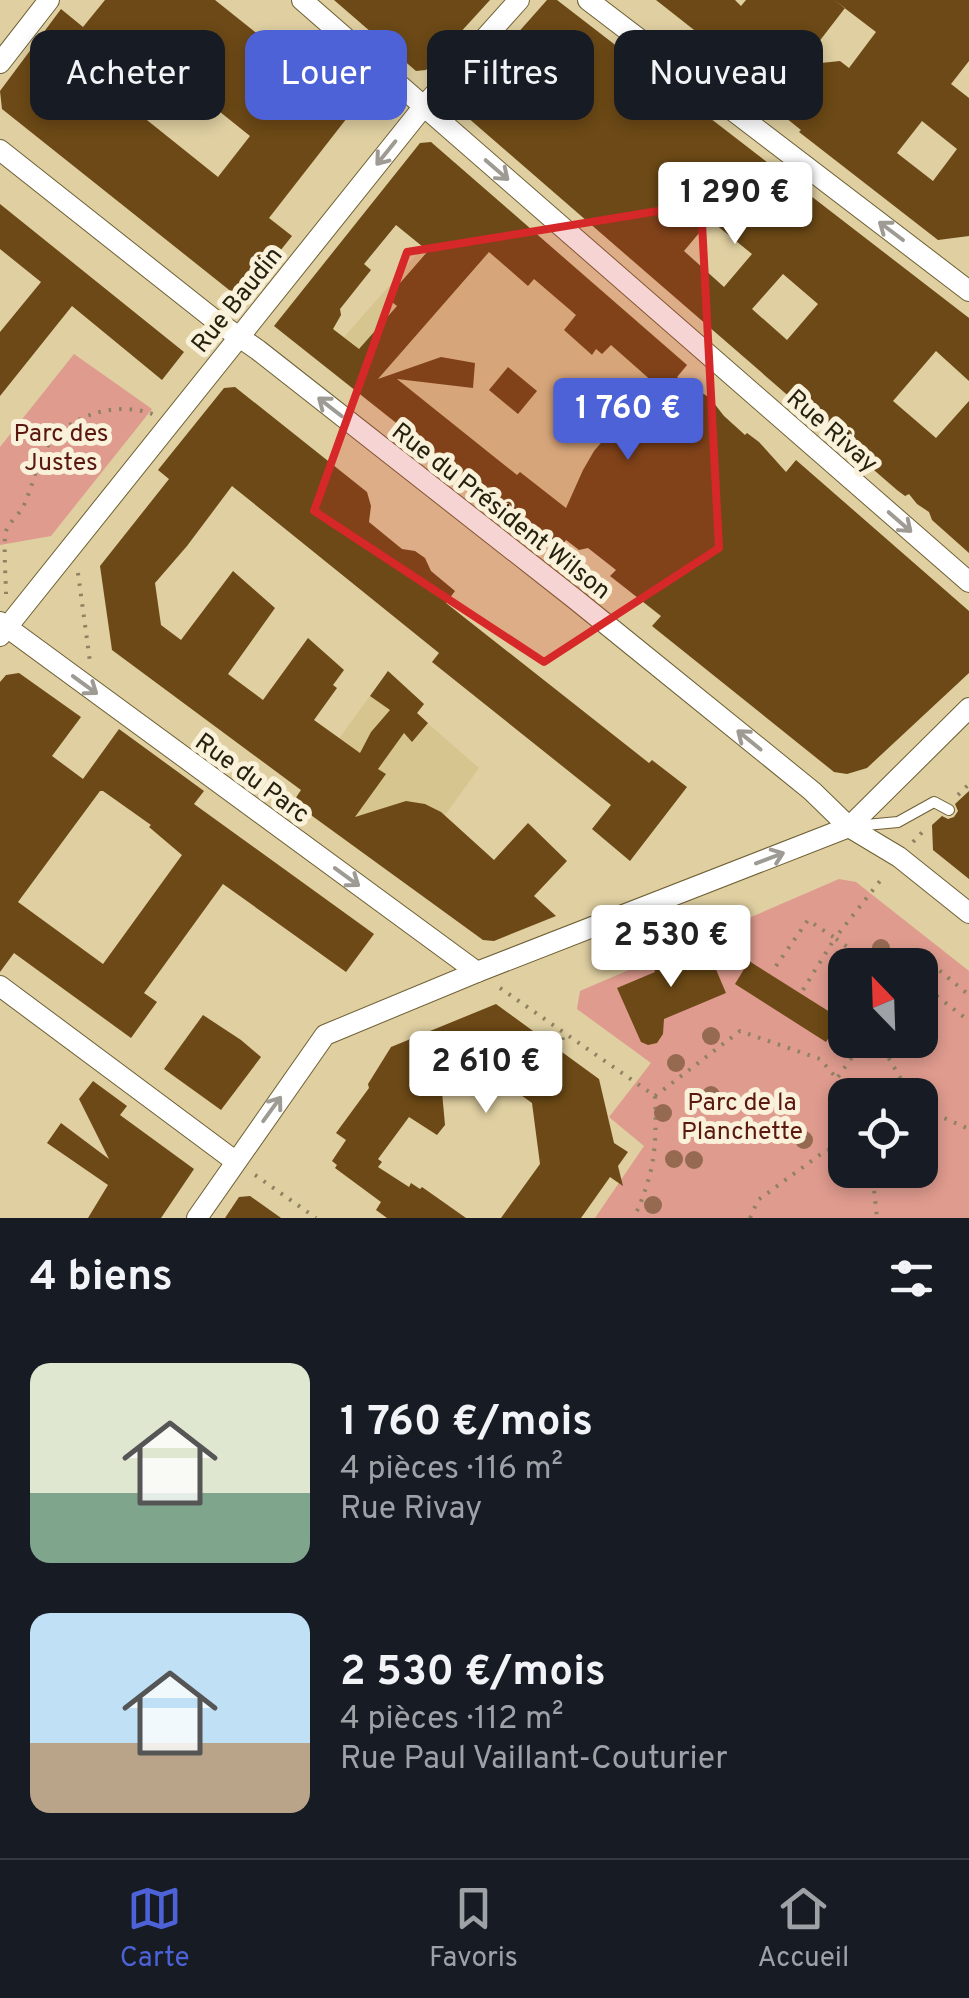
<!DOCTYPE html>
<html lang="fr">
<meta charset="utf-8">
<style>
body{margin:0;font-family:Overpass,sans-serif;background:#20242c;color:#f1f3f6;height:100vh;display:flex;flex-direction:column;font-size:38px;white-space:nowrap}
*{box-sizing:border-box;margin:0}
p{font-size:32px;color:#9ea1a6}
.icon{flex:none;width:55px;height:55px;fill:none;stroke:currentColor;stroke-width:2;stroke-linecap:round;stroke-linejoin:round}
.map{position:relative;height:1218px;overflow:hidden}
.side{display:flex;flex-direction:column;background:#171b24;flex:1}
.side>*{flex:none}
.banner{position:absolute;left:30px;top:30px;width:910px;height:90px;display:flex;gap:20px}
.needle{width:65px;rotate:337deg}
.buttons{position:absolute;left:828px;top:948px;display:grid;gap:20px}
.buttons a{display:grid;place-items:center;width:110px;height:110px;border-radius:20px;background:#171b24;box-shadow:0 5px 15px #0003;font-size:50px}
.price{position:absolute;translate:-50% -85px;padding:0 22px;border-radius:10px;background:#fff;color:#222;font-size:32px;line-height:65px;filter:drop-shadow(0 2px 5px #0008)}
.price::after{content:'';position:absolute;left:50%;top:60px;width:30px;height:22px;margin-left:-15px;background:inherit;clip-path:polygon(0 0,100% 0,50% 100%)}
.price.selected{background:#4c62d6;color:#fff}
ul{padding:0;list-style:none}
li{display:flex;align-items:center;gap:30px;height:250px;padding:0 30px}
li span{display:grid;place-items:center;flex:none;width:280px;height:200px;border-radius:20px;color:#555}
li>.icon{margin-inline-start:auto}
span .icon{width:120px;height:120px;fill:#fffc;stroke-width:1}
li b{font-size:42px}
h2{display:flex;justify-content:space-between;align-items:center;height:120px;padding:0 30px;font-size:42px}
.pill{padding:0 35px;border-radius:20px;background:#171b24;box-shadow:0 5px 15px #0003;font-size:35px;line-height:90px}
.pill.selected{background:#4c62d6;color:#fff}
.menu{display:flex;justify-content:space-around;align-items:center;height:140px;border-top:2px solid #363941;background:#171b24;font-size:28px;color:#9ea1a6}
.menu a{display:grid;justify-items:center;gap:5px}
.menu .selected{color:#4c62d6}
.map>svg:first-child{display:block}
.built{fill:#d7c58f}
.green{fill:#df9b8e;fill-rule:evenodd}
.building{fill:#6c4916;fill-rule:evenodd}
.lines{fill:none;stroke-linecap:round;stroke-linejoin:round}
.lane-casing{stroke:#6e6035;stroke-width:12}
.street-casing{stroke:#6e6035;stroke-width:22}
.path{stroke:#8e8261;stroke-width:4;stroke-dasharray:2.5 8;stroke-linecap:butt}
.lane{stroke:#fff;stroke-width:10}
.street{stroke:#fff;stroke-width:20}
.tree{fill:#966a51}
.oneway{stroke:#9d9b93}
.marked{fill:#d62828;fill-opacity:0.2;stroke:#d62828;stroke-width:8;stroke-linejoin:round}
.labels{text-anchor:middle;stroke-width:10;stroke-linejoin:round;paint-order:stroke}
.street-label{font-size:25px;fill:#26200e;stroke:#f9f1d9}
.park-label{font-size:25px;fill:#5a180f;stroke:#f9f1d9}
</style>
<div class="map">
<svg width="969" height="1218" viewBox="0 0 969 1218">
<rect width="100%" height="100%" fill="#dfcfa1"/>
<g class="built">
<path d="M479,184L688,365L541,537L322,362Z"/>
<path d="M388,671L424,704L417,714L479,768L399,879L293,802Z"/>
</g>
<g class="green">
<path d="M74,354L152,409L51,536L0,545V447Z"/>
<path d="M839,879L856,882L969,971V1218H595L644,1146L609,1117L651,1063L577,1009L580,991ZM845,965H920V1040H845ZM845,1095H920V1170H845Z"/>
</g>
<g class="building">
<path d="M105,0H215L333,94L339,86L361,100L269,218L292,236L248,291L233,293L2,109L0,91L61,9L83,27ZM134,43L250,136L218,177L102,84Z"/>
<path d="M334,0H490L426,70L416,71Z"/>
<path d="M547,0H557L969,318V381L936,351L893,401L936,438L969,401V553L932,520L929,512L917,504L909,494L905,496L897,490L459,110V99ZM710,220L752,254L724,287L684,251ZM783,274L818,304L787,340L752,309Z"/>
<path d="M656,0H735L741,6L746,0H834L845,8L801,65L840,61L849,68L876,32L834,0H969V61L951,84L969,98V236L938,240L799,132L801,130L786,118L783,99H766L753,90L738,78L736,63ZM922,121L957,149L933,181L897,153Z"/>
<path d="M431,142L687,365L677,377L710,398L724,416L745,435L747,433L759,442L786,472L796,460L969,611V673L867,768L847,774L834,772L652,626L661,616L610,576L616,570L588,548L579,550L566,540L563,544L557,539L545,541L274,326L420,143ZM396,225L428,251L387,298L397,306L359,349L333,329L341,315L340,309L371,270L364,264ZM489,252L528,286L534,279L576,315L564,330L592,355L596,349L602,354L611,345L662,390L612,430L594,451L583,470L566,508L520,472L517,475L397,379L473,388L475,363L441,357L378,379Z"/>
<path d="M0,204L184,352L162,380L72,306L0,396V332L41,282L0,249Z"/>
<path d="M508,367L537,391L518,414L489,390Z"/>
<path d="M235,387L367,492L371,506L369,522L402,549L415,551L425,558L431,571L455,591L446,603L649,763L652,760L687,787L630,861L592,829L611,805L432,662L439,653L232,486L187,546L155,583L161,625L181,640L233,571L275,608L228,674L263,700L308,638L344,670L333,685L337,688L314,720L360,753L371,732L390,710L370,696L388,671L424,704L417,713L428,723L412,742L404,733L378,769L386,774L355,817L406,801L425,804L441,812L494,860L528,823L567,861L534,896L556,916L494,941L483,940L293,802L301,790L112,650L100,566L169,479L158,470L224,388Z"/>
<path d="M19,673L81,717L52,756L83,779L119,729L204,791L194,804L374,934L346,972L223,884L144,993L157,1002L131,1038L14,953L0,972V682L6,675ZM100,791H103L151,825L149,827L182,855L103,964L18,902Z"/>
<path d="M969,791V879L933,850L932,825L942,816L948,819L954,817L958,811L955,804Z"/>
<path d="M700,939L707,954L709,953L726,993L664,1019L663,1034L657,1043L648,1045L641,1042L617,988L655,972L651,960Z"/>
<path d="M749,961L841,1019L826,1042L735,984Z"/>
<path d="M496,1004L599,1079L614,1143L628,1152L618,1166L623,1186L610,1177L581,1218H501L540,1164L532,1103L472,1060L442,1092L445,1125L437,1135L409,1117L378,1159L382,1162L378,1167L409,1187L411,1183L420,1189L422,1187L466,1218H387L376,1210L381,1202L335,1168L337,1165L332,1161L346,1140L336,1133L369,1088L368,1084L391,1047Z"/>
<path d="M203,1015L241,1040L261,1057L221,1110L164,1069Z"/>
<path d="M93,1081L127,1106L120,1115L194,1169L161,1218H88L108,1185L47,1143L61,1123L109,1159L79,1099Z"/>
<path d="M250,1196L281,1218H225L239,1197Z"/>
</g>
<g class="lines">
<g class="lane-casing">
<path id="lane" d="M855,826L898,822L934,802L949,810"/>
</g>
<g class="street-casing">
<g id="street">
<path d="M302,0L969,582"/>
<path d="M588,0L969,291"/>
<path d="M0,63L49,0"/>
<path d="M0,150L216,321L258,350L575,599L812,791L849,827L899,857L969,913"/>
<path d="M0,622L477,972"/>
<path d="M0,636L424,106L519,0"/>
<path d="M0,986L235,1161"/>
<path d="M197,1218L325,1035L477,972L849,827L969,708"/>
</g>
</g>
<g class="path">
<path d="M78,573L90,662"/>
<path d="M6,594C6,582 3,539 6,531C9,522 20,514 24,505C33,486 36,464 47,447C70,414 117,401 153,414"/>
<path d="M958,795L969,784"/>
<path d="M913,842L927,827"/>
<path d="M872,965L835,938L884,876"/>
<path d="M917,965L923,957L969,995"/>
<path d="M776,966L808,920L835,938L801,993"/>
<path d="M920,983L969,1021"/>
<path d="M500,988L655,1096C657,1147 655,1171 634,1218"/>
<path d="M878,1040L904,1084L916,1095"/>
<path d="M560,1050L564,1033"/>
<path d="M838,1077L864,1040"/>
<path d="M655,1096L740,1031L820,1059L851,1095"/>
<path d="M920,1099L935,1114L969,1129"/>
<path d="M872,1170L877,1218"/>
<path d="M255,1175L316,1218"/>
<path d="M750,1218L758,1200L825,1151L845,1145"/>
</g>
<use href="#lane" class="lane"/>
<use href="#street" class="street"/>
</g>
<g class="tree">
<circle cx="881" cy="948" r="9"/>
<circle cx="711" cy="1036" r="9"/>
<circle cx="676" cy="1063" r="9"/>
<circle cx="711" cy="1095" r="9"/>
<circle cx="663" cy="1113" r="9"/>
<circle cx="804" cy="1140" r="9"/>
<circle cx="674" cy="1159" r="9"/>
<circle cx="694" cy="1160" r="9"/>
<circle cx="653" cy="1205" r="9"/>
</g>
<defs><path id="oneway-shaft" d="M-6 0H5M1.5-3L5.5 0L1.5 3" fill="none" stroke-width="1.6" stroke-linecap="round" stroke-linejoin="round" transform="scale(2.5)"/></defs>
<g class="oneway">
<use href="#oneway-shaft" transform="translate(386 153) rotate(129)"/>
<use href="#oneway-shaft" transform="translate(497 170) rotate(41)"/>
<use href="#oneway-shaft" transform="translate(891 231) rotate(-143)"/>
<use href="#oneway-shaft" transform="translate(330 407) rotate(-142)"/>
<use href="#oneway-shaft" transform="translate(900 522) rotate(41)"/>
<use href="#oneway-shaft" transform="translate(85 685) rotate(36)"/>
<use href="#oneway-shaft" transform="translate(749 740) rotate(-141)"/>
<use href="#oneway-shaft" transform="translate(770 858) rotate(-21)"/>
<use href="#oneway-shaft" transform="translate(347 877) rotate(36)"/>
<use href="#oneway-shaft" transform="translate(272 1109) rotate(-54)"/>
</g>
<path class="marked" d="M701,204L719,548L544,662L314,511L407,252Z"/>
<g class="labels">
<g class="street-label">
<text transform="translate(236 299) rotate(-51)" y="9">Rue Baudin</text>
<text transform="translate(833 430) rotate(41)" y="9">Rue Rivay</text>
<text transform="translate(502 510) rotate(38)" y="9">Rue du Président Wilson</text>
<text transform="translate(253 777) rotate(36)" y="9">Rue du Parc</text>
</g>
<g class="park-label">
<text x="61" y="441">Parc des<tspan x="61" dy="29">Justes</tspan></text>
<text x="742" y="1110">Parc de la<tspan x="742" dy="29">Planchette</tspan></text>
</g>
</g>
</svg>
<div class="buttons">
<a><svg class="needle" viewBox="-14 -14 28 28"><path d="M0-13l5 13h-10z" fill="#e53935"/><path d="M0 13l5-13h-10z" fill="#9ea1a6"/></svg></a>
<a><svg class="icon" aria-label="locate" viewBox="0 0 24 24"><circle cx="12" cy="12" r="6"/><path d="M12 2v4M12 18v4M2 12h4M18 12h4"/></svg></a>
</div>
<b class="price" style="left:735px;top:247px">1 290 €</b>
<b class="price selected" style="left:628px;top:463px">1 760 €</b>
<b class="price" style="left:671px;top:990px">2 530 €</b>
<b class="price" style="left:486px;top:1116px">2 610 €</b>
<div class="banner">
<a class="pill">Acheter</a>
<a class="pill selected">Louer</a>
<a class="pill">Filtres</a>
<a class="pill">Nouveau</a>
</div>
</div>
<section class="side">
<h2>4 biens<svg class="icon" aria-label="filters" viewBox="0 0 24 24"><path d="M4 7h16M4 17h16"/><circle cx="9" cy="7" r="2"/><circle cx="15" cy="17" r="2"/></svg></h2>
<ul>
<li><span style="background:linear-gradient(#dfe7d0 65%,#7fa58c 0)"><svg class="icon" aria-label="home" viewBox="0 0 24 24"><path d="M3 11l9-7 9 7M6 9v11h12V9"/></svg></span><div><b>1 760 €/mois</b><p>4 pièces · 116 m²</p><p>Rue Rivay</p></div></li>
<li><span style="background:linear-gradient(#bfe0f5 65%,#b9a48a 0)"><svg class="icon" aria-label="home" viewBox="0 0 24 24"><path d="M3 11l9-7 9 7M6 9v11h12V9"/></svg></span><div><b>2 530 €/mois</b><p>4 pièces · 112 m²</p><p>Rue Paul Vaillant-Couturier</p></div></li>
</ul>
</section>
<nav class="menu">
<a class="selected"><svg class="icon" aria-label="map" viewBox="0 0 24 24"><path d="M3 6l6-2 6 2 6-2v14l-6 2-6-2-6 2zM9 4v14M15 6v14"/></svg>Carte</a>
<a><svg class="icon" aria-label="saved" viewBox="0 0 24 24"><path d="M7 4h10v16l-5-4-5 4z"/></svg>Favoris</a>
<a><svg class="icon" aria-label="home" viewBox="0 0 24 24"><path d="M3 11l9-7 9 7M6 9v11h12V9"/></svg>Accueil</a>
</nav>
